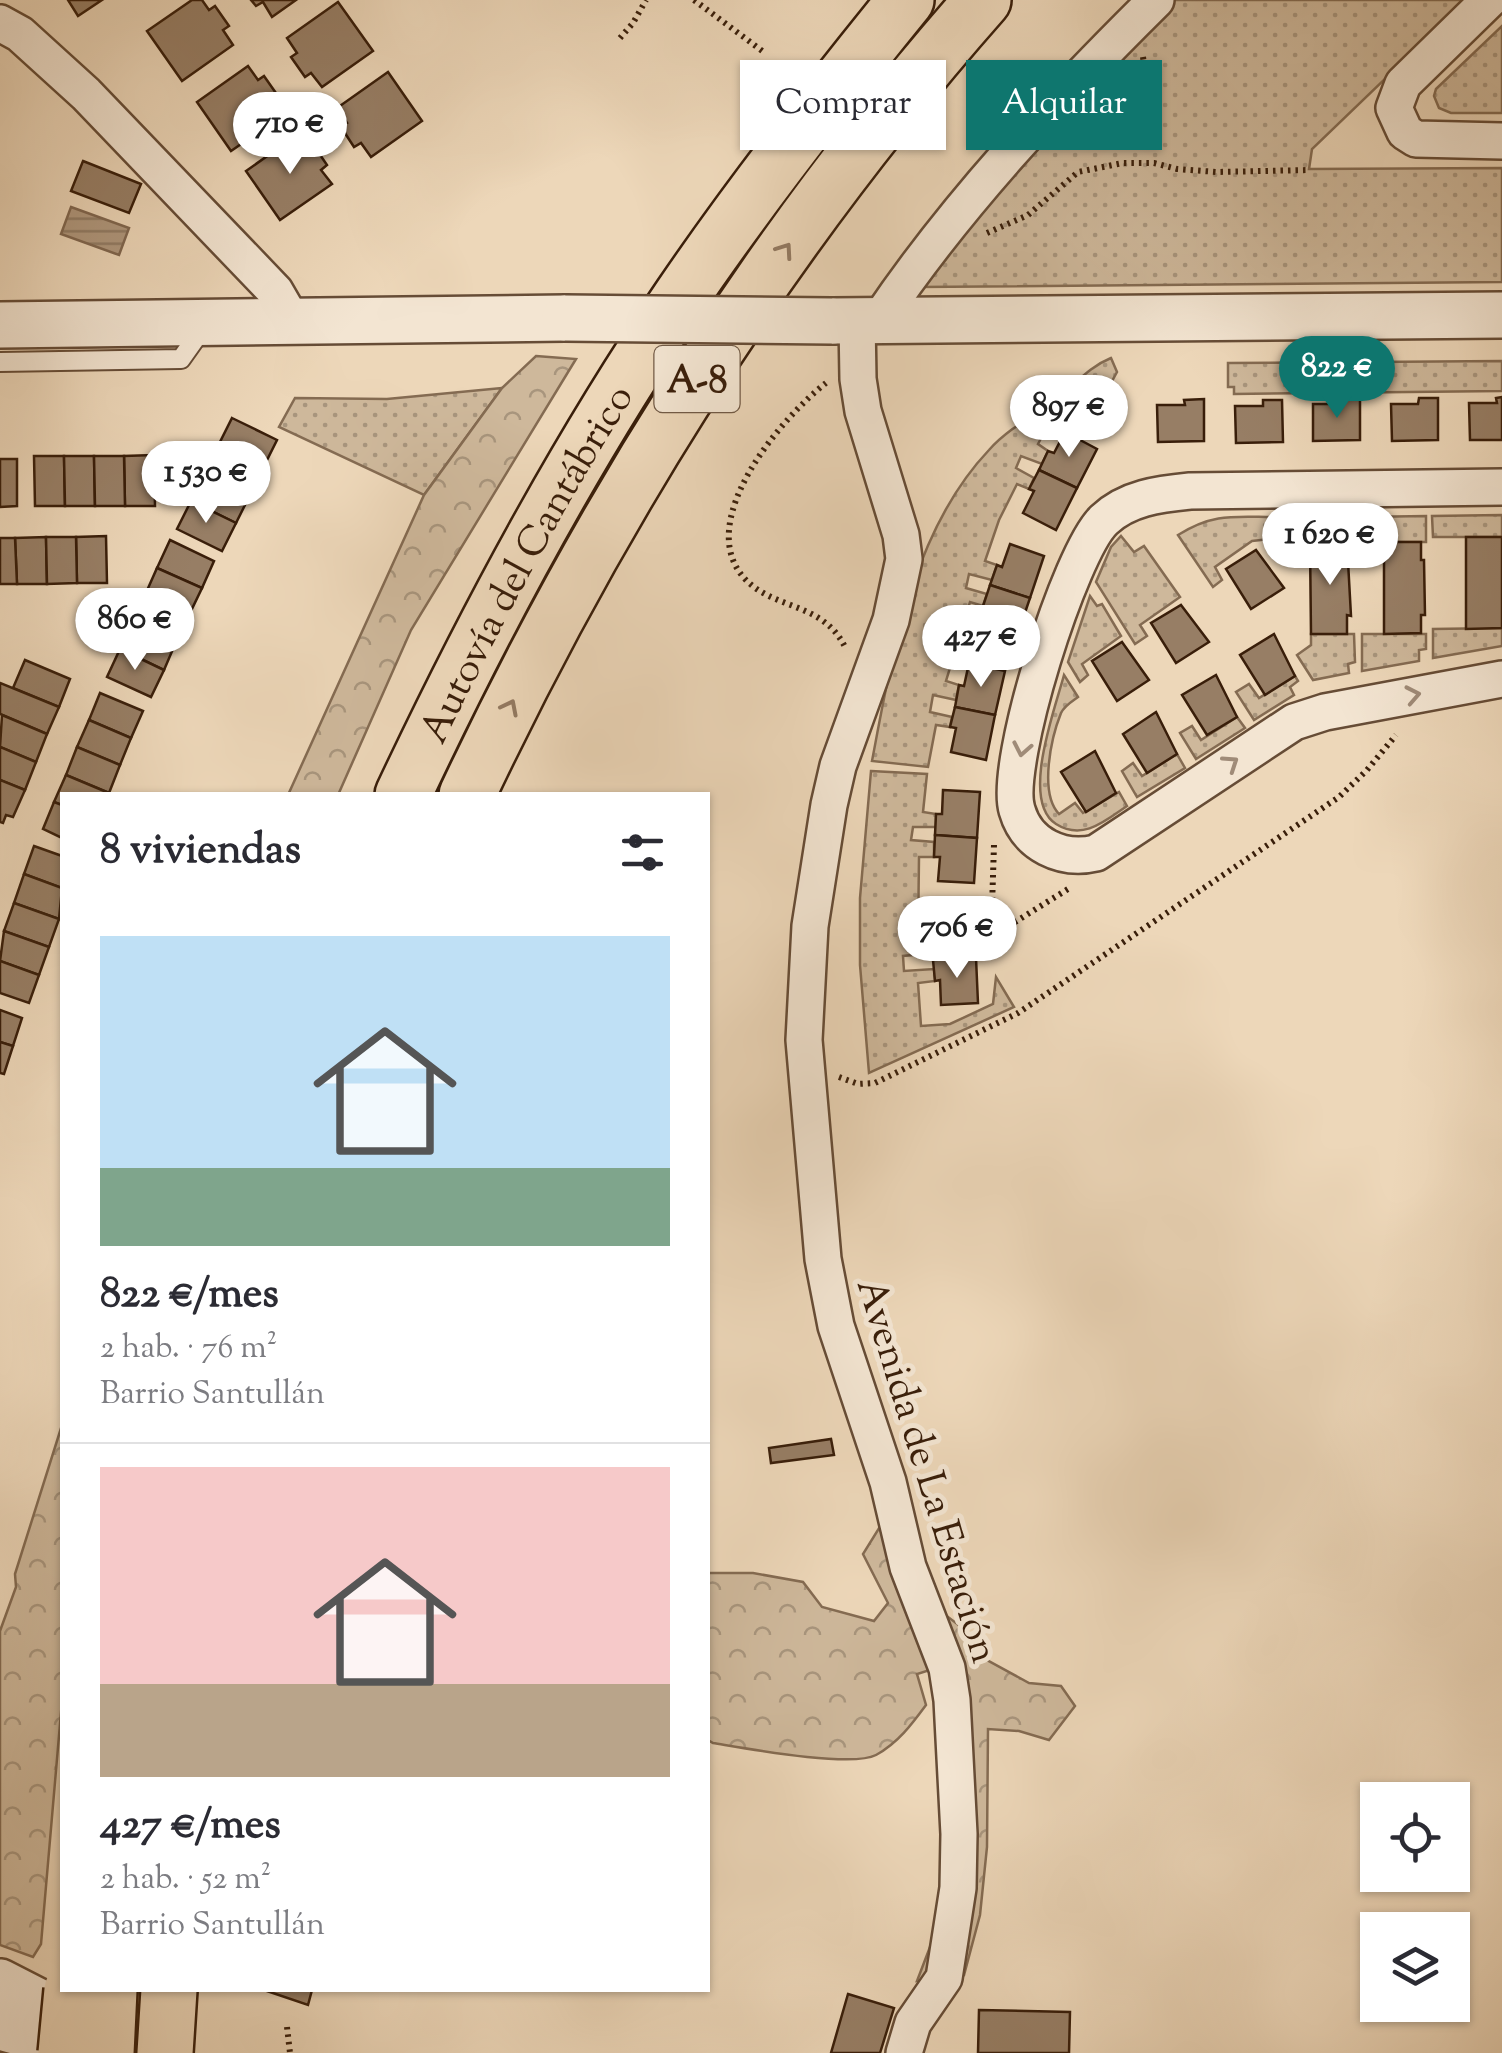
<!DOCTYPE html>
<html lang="es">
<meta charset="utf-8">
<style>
body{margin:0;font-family:"Sorts Mill Goudy",serif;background:#f7f7f7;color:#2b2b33;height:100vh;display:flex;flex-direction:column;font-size:38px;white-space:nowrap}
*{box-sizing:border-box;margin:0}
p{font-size:32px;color:#7c7c81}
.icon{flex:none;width:55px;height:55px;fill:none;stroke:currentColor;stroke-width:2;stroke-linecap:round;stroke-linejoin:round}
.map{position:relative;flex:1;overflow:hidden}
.sheet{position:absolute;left:60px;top:792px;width:650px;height:1200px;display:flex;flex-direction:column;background:#fff;border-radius:0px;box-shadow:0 2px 8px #0004}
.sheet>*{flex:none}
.hud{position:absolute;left:740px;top:60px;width:610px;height:90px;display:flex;gap:20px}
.tools{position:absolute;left:1360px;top:1782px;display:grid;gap:20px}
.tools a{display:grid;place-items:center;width:110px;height:110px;border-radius:0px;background:#fff;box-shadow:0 2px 8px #0004;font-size:50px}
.price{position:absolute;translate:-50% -85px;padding:0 22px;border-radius:35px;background:#fff;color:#222;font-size:32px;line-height:65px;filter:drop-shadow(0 2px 5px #0008)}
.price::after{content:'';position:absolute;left:50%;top:60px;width:30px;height:22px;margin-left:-15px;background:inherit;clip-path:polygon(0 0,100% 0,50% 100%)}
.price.active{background:#0f766e;color:#fff}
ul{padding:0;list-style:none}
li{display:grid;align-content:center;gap:20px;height:530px;padding:0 40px}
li+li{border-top:2px solid #e1e1e2}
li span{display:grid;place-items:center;height:310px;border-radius:0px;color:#555}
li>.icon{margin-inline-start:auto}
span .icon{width:180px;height:180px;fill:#fffc;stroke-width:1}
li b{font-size:42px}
h2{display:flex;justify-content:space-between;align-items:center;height:120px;padding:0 40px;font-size:42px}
.chip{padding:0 35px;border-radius:0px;background:#fff;box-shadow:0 2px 8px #0004;font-size:35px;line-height:90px}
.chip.active{background:#0f766e;color:#fff}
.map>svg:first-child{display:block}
.green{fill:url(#green-dots);stroke:#846b52;stroke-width:2.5}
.forest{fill:url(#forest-crowns);stroke:#846b52;stroke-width:2.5}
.water{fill:url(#water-rules);stroke:#806750;stroke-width:2.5}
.building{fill:#977e65;stroke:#391e0a;stroke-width:2.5}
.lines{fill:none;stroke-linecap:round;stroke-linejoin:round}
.service-casing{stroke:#664c36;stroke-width:22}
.minor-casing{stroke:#664c36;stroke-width:40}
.tertiary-casing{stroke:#664c36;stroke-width:50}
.motorway-casing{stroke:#391e0a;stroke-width:60}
.path{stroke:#391e0a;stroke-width:6;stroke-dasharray:2.5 5;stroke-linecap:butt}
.service{stroke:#f3e5d2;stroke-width:18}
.minor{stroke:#f3e5d2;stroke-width:35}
.tertiary{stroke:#f3e5d2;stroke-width:45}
.motorway{stroke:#edd7b9;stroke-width:55}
.tertiary-bridge-casing{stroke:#664c36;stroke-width:50;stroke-linecap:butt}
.motorway-bridge-casing{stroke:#391e0a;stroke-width:60;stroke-linecap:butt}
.tertiary-bridge{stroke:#f3e5d2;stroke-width:45}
.motorway-bridge{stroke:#edd7b9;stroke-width:55}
.oneway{stroke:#937a62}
.oneway2{stroke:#9f8b78}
.labels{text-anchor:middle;stroke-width:10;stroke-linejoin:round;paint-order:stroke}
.shield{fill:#f3e5d2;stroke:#715a46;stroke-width:2.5}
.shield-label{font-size:38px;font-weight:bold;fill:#391e0a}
.street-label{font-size:40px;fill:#391e0a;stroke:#f3e5d2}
</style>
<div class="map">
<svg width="1502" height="2053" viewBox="0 0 1502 2053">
<defs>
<pattern id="green-dots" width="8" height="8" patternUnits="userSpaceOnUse" patternTransform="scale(2.5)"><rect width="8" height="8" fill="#ceb89b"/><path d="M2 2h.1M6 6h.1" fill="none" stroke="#a8957d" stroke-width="1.8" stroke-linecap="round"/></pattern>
<pattern id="forest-crowns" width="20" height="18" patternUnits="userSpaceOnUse" patternTransform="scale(2.5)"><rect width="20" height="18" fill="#ceb89b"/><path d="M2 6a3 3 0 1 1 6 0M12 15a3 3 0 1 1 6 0" fill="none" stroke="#a8957d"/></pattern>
<pattern id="water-rules" width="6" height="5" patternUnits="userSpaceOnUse" patternTransform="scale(2.5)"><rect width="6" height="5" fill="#b0987e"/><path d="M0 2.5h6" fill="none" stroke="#907b65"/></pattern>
</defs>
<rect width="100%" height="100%" fill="#edd7b9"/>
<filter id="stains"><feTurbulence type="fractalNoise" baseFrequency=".002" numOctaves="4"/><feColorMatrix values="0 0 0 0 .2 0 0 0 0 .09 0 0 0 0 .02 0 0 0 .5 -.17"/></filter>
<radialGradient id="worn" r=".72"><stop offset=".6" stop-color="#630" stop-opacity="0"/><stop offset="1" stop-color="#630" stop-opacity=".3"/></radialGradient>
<g class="green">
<path d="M1173,0H1467L1312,149L1309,169L1502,168V282L920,287L1065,107Z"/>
<path d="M1502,26V113H1451L1439,108L1434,96L1436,89Z"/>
<path d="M1111,358L1117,372L1105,394V422L1088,413L1084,424L1055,412L1038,444L1048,451L1042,464L1021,456L1016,468L1034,478L1029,489L1017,484L999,520L985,561L997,565L992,580L969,574L966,588L987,594L983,606L970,602L946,681L959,685L956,700L933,695L930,712L952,717L950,727L936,725L928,767L872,761C892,656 912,531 989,450C1006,431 1029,418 1050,404C1072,389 1086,368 1111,358Z"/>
<path d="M1502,361V391L1234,394V387H1228V363Z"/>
<path d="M502,388L424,495L279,427L295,398L387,399Z"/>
<path d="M1502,515V537H1433L1432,516Z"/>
<path d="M1354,516L1353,542H1296L1295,537H1290V517Z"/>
<path d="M1426,516V542H1362L1361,517Z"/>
<path d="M1277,517L1278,538L1252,541L1215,567L1222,580L1213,587L1178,535C1214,512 1236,517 1277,517Z"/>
<path d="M1121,536L1134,552L1144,546L1180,597L1140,625L1147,636L1135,644L1096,582L1111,547Z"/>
<path d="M1090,596L1097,606L1102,604L1121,636L1082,664L1088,675L1080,682L1068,662Z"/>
<path d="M1502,628V646L1433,658V629Z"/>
<path d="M1311,634H1354L1355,662L1348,664L1349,673L1313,680L1297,655L1311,645Z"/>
<path d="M1362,634H1426V649L1419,650V661L1362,671Z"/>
<path d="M1064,675L1078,697C1071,702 1064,706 1061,713C1051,738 1039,793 1059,814L1075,803L1083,813L1119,792L1127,806C1105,821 1083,841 1056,824C1020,801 1055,709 1064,675Z"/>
<path d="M1295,676L1298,681L1290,687L1294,695L1254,720L1236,692L1249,684L1259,698Z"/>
<path d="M1237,717L1245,728L1196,759L1180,733L1192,726L1201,740Z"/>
<path d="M1177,754L1185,768L1137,797L1122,771L1133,763L1142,776Z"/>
<path d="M871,771L927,774L923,812L936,814V827H913L911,840L934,842V857H919L918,938H933L934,953L903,956L904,971L934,969L935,981L918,983L921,1026L950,1024L993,1004L996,977L1014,1007L869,1073L860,965V898Z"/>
</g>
<g class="forest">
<path d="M536,356L576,359L411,630L338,795H288L424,495L502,388Z"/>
<path d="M62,1425V1701L41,1944L33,1957L0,1945V1631L16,1587L15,1574Z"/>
<path d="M881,1525L921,1577L944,1614L960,1626L976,1654L1029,1683L1061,1686L1075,1706L1049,1740L1019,1731L988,1729L987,1847L980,1915L964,1975L917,1981L935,1934L962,1903L958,1661L917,1674L926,1705C912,1724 898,1743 876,1755C851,1768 744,1748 713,1743L708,1740V1573H753L803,1582L822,1607L874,1621L888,1603L863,1554Z"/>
</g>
<path class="water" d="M71,207L129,228L119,255L61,234Z"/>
<g class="building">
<path d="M68,0H102L78,16Z"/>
<path d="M202,0L209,10L215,6L229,26L223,30L233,45L182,81L147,31L192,0Z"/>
<path d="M251,0H296L272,17L263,2L256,6Z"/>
<path d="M338,2L373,51L322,87L311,73L305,77L291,57L297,53L287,38Z"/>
<path d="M248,66L258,80L264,76L278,96L272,100L283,115L231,151L197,102Z"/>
<path d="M388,72L422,121L371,157L361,143L354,147L341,127L347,123L337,108Z"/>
<path d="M297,135L307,150L314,146L327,165L321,170L332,184L280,220L246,171Z"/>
<path d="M83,161L141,184L129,213L71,191Z"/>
<path d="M1502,397V440H1470L1469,403H1497L1496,398Z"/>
<path d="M1340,398H1360V440L1313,441V404H1340Z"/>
<path d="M1419,398H1438V440L1392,441L1391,404H1418Z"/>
<path d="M1204,399V441L1158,442L1157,405H1185L1184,400Z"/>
<path d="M1263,400H1282L1283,442L1236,443L1235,406H1263Z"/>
<path d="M232,418L277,440L263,468L218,446Z"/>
<path d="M1065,432L1097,449L1077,488L1039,470L1048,451L1054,453Z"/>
<path d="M218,446L263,468L250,495L205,473Z"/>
<path d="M154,455L155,506H125L124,456Z"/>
<path d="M34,456H64L65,506H35Z"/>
<path d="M64,456H94L95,506H65Z"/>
<path d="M94,456H124L125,506H95Z"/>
<path d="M0,459H17V506L0,507Z"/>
<path d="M1039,470L1077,488L1056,530L1023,513L1034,491L1029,489Z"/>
<path d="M205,473L250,495L236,523L191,501Z"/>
<path d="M191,501L236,523L222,551L177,529Z"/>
<path d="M106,536L107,583H77L76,537Z"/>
<path d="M46,537L47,584H17L15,538Z"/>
<path d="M46,537H76L77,583L47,584Z"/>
<path d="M1466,537H1502V628L1466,629Z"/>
<path d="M0,538H15L17,584H0Z"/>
<path d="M170,540L214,561L202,588L157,568Z"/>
<path d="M1322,542L1347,543L1351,616L1347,615V634H1311L1310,543Z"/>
<path d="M1384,542H1421V560H1424L1425,615H1421V633L1384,634Z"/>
<path d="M1010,544L1044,556L1030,598L990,585L997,565L1002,567Z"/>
<path d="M1256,550L1284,588L1251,609L1226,569Z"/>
<path d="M157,568L202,588L189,615L145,595Z"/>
<path d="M990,585L1030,598L1015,642L981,630L989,607L983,606Z"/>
<path d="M145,595L189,615L176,642L132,622Z"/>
<path d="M1181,605L1209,642L1176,663L1151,623Z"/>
<path d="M132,622L176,642L164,670L120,649Z"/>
<path d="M1274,634L1295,676L1265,695L1240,655Z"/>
<path d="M1122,642L1149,680L1117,701L1092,661Z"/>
<path d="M120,649L164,670L151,697L107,677Z"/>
<path d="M25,660L70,679L59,707L13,688Z"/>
<path d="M969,663L1005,671L995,715L955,707L959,685L964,686Z"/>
<path d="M1216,675L1237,717L1207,735L1182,695Z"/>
<path d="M0,683L59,707L47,734L0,714Z"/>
<path d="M100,693L143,711L131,738L89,720Z"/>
<path d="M955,707L995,715L986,760L951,752L956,728L950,727Z"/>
<path d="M1156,712L1177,754L1147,773L1123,734Z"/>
<path d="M2,715L47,734L36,762L0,747Z"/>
<path d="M89,720L131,738L120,765L77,747Z"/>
<path d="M0,747L36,762L25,790L0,780Z"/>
<path d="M77,747L120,765L109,793L66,775Z"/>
<path d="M1095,751L1116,793L1086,812L1061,772Z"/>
<path d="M66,775L109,793L108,795H62V805L54,802Z"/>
<path d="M0,780L25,790L13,817L6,815L3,823L0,822Z"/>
<path d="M943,790L980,792L977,838L935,835L936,814H942Z"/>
<path d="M54,802L62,805V838L43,829Z"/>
<path d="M935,835L977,838L974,883L938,881L940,857H934Z"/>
<path d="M34,846L62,856V888L24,874Z"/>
<path d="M24,874L62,888L59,919L14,903Z"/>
<path d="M14,903L59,919L49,947L4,931Z"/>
<path d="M974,912L976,958L933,960V938H938L937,914Z"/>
<path d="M4,931L49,947L39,975L0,961Z"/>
<path d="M976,958L978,1003L941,1005L940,980L935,981L933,960Z"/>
<path d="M0,961L39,975L29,1003L0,993Z"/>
<path d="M0,1010L22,1018L13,1046L0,1042Z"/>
<path d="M0,1042L13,1046L4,1074L0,1073Z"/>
<path d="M831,1439L834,1455L771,1463L769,1448Z"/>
<path d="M264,1990H312L308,2005Z"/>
<path d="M848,1994L894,2008L880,2053H831Z"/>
<path d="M979,2010L1070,2012L1069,2053H978Z"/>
</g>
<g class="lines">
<g class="service-casing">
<path id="service" d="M0,362L181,359L203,328"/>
</g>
<g class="minor-casing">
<g id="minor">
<path d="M1489,0L1403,84L1394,108L1405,132L1416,139L1502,141"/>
<path d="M0,23L20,34L86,94L275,291L286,310L287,322"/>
<path d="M879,320C957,204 1057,98 1156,0"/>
<path d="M857,321L858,379L863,411L901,535L904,559L891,620L838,766L829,805L810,926L804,1040L823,1259L836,1326L888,1482L908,1567L947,1668L952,1700L959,1834L958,1888L944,1978L913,2023L904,2053"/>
<path d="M1502,487L1190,491C1159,494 1127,498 1104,520C1070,552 1003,765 1017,810C1027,845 1062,861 1096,853L1294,722L1325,712L1502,679"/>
</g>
</g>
<g class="tertiary-casing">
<g id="tertiary">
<path d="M832,321L1502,315"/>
<path d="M0,325L565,318"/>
<path d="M0,1982L82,2024L95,2035"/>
<path d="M0,2027L96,2053"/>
</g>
</g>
<g class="motorway-casing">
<g id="motorway">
<path id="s1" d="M403,795C484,623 574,454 681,297C751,194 828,96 906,0"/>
<path d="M467,795C602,509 773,238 983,0"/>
<path d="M165,2053L169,1990"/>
</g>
</g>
<g class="path">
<path d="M694,0L765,53"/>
<path d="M620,38L633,23L646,0"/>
<path d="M1143,57L1144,64L1159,81"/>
<path d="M987,233L1028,215L1078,172L1123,163H1154L1177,169L1217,172L1309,170"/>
<path d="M826,383C782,417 692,522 745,579C774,610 823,602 845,647"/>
<path d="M994,845L991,937L1068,889"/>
<path d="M839,1077L858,1084L875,1083L1018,1013L1339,797L1367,770L1396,735"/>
<path d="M287,2027L290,2053"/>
</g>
<use href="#service" class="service"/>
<use href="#minor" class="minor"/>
<use href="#tertiary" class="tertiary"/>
<use href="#motorway" class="motorway"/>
<g class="tertiary-bridge-casing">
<path id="tertiary-bridge" d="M565,318L832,321"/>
</g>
<g class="motorway-bridge-casing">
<g id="motorway-bridge">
<path d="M66,2053L72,1990"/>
<path d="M106,2053L109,1990"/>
</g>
</g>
<use href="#tertiary-bridge" class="tertiary-bridge"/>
<use href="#motorway-bridge" class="motorway-bridge"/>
</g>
<defs><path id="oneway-chevron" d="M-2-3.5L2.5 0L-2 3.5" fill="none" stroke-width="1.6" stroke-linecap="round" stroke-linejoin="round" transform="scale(2.5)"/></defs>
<g class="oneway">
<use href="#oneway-chevron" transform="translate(785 250) rotate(-55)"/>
<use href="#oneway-chevron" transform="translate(510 707) rotate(-63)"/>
</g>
<g class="oneway2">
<use href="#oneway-chevron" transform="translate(1413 695) rotate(-11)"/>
<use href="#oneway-chevron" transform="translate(1022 749) rotate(101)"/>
<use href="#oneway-chevron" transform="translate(1231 763) rotate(-34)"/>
</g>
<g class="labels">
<rect class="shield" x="654.5" y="346" width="85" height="66" rx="8"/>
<g class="shield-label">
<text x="697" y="392">A-8</text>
</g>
<g class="street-label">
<text dy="14" stroke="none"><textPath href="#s1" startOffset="262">Autovía del Cantábrico</textPath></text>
<text transform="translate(929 1470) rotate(73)" y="14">Avenida de La Estación</text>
</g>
</g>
<rect width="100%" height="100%" filter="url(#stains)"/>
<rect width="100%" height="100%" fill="url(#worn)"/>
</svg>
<div class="tools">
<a><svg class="icon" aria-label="locate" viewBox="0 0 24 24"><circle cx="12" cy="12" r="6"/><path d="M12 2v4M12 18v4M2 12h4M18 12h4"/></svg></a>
<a><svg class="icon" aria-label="layers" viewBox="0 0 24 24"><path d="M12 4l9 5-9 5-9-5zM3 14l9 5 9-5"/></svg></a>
</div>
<b class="price" style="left:290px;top:177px">710 €</b>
<b class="price active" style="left:1337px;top:421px">822 €</b>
<b class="price" style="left:1069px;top:460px">897 €</b>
<b class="price" style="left:206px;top:526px">1 530 €</b>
<b class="price" style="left:1330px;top:588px">1 620 €</b>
<b class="price" style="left:135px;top:673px">860 €</b>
<b class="price" style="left:981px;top:690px">427 €</b>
<b class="price" style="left:957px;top:981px">706 €</b>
<div class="hud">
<a class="chip">Comprar</a>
<a class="chip active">Alquilar</a>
</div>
<section class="sheet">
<h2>8 viviendas<svg class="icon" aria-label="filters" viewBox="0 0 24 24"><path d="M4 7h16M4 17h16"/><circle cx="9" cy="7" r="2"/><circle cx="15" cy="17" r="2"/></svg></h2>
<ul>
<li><span style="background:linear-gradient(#bfe0f5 75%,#7fa58c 0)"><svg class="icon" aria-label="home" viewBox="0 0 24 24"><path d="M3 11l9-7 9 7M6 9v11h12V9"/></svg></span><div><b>822 €/mes</b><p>2 hab. · 76 m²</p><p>Barrio Santullán</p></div></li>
<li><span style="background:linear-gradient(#f6c9c9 70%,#b9a48a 0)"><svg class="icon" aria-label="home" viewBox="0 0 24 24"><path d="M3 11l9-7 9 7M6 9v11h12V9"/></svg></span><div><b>427 €/mes</b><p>2 hab. · 52 m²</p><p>Barrio Santullán</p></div></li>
</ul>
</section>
</div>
